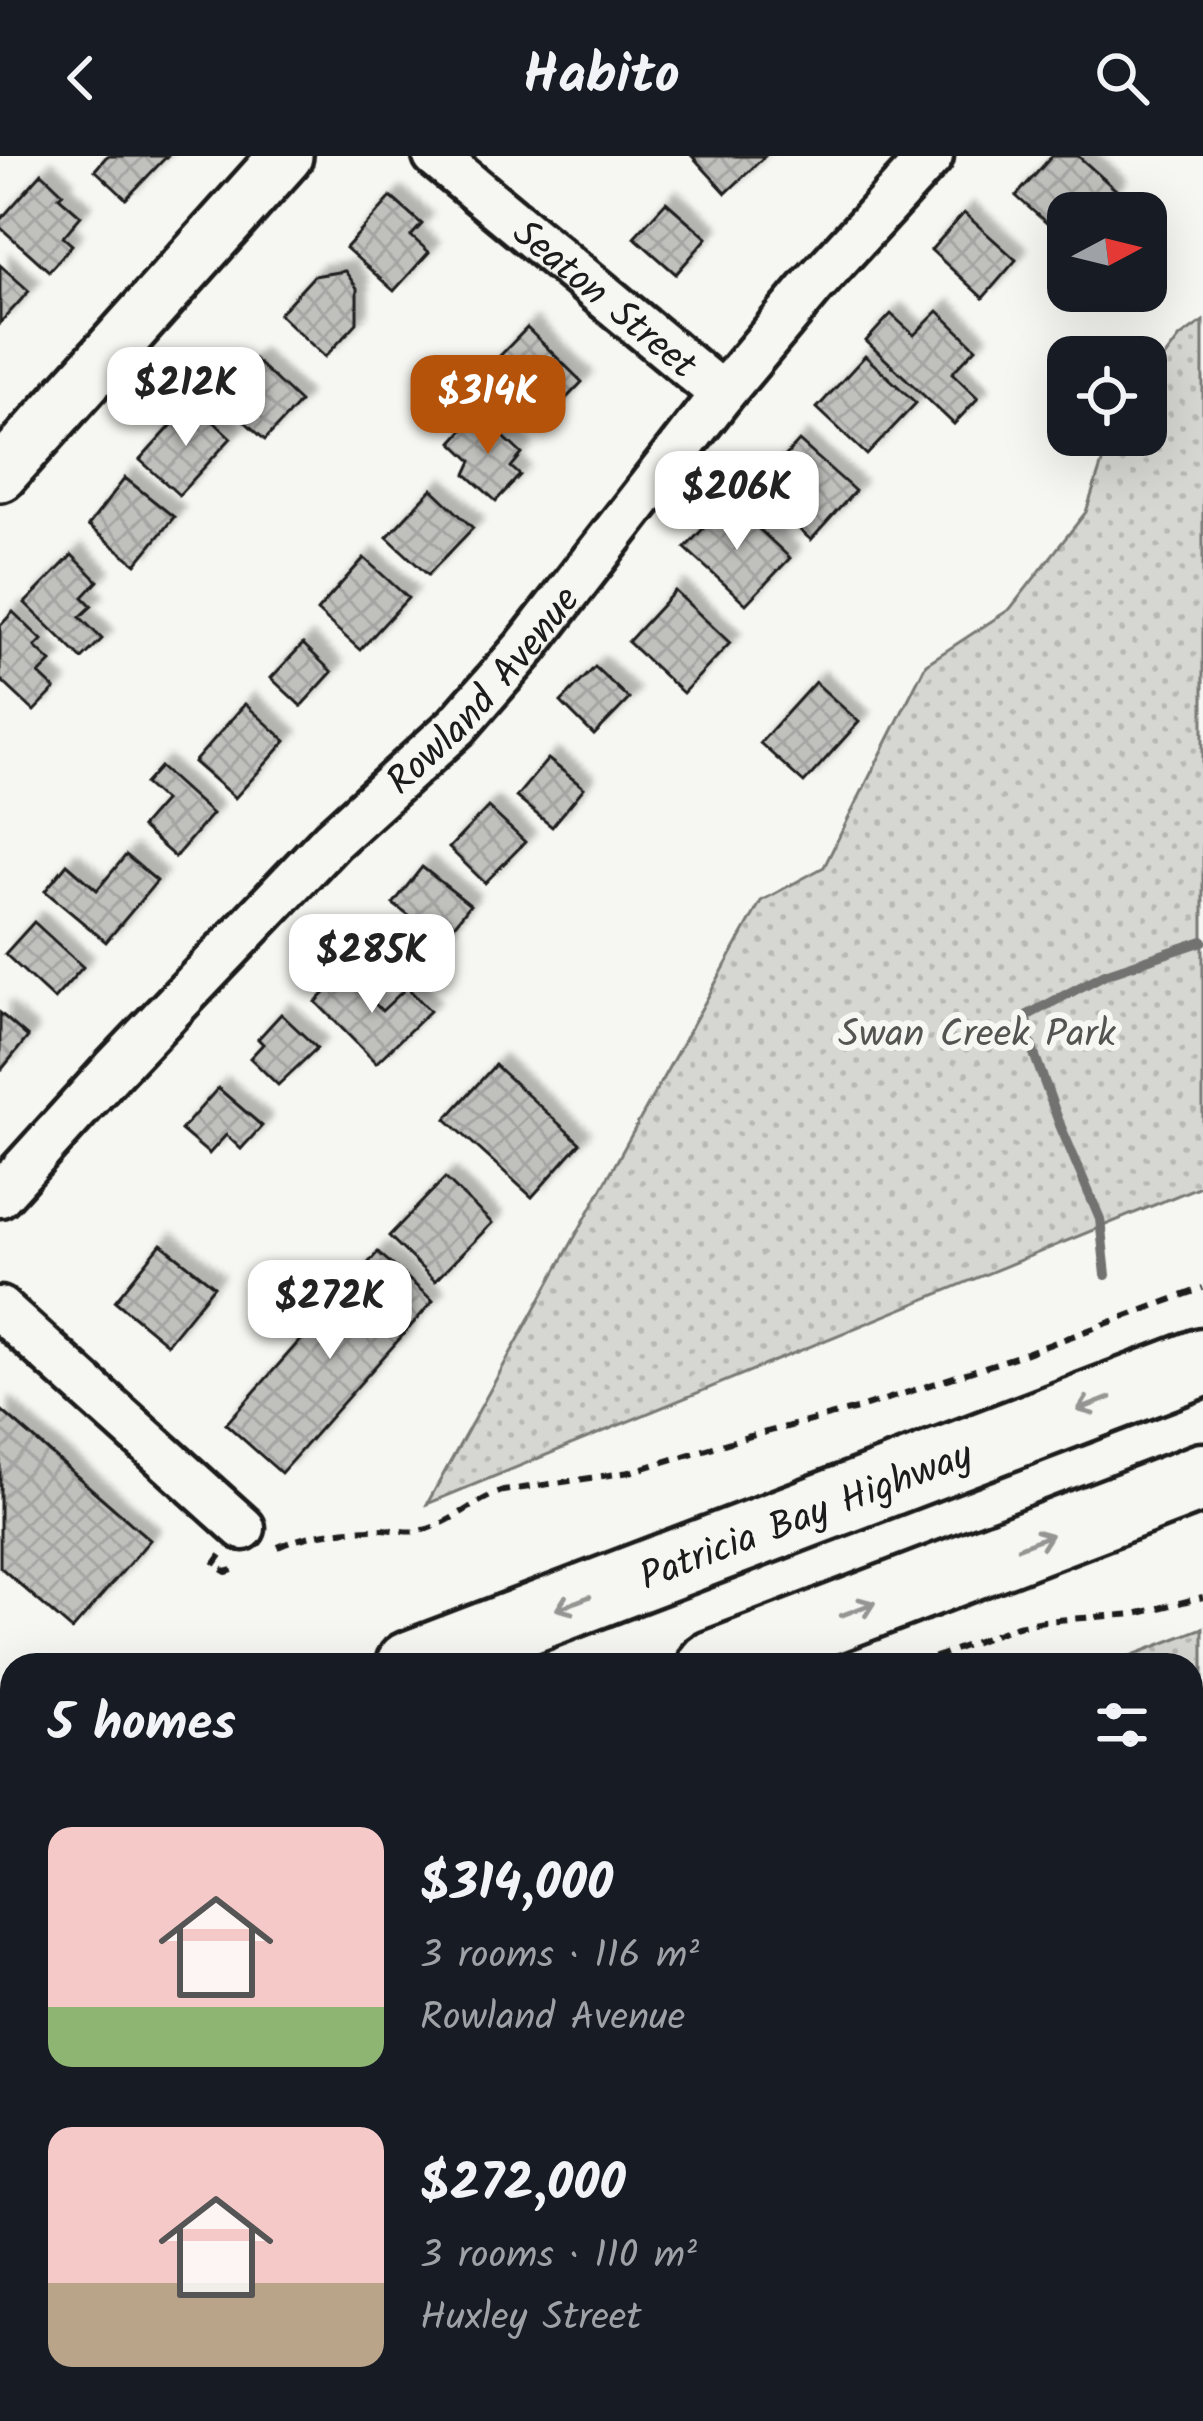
<!DOCTYPE html>
<meta charset="utf-8">
<style>
body{margin:0;font-family:Kalam,sans-serif;background:#20242c;color:#f1f3f6;height:100vh;display:flex;flex-direction:column;font-size:45px;white-space:nowrap}
*{box-sizing:border-box;margin:0}
p{font-size:39px;color:#9ea1a6}
.icon{flex:none;width:66px;height:66px;fill:none;stroke:currentColor;stroke-width:2;stroke-linecap:round;stroke-linejoin:round}
.map{position:relative;flex:1;overflow:hidden}
.panel{position:absolute;left:0px;top:1497px;width:1203px;height:768px;display:flex;flex-direction:column;background:#171b24;border-radius:36px 36px 0 0;box-shadow:0 12px 48px #0002}
.panel>*{flex:none}
.needle{width:78px;rotate:83deg}
.fabs{position:absolute;left:1047px;top:36px;display:grid;gap:24px}
.fabs a{display:grid;place-items:center;width:120px;height:120px;border-radius:24px;background:#171b24;box-shadow:0 12px 48px #0002;font-size:60px}
.price{position:absolute;translate:-50% -102px;padding:0 27px;border-radius:24px;background:#fff;color:#222;font-size:39px;line-height:78px;filter:drop-shadow(0 3px 6px #0008)}
.price::after{content:'';position:absolute;left:50%;top:72px;width:36px;height:27px;margin-left:-18px;background:inherit;clip-path:polygon(0 0,100% 0,50% 100%)}
.price.active{background:#b45309;color:#fff}
ul{padding:0;list-style:none}
li{display:flex;align-items:center;gap:36px;height:300px;padding:0 48px}
li span{display:grid;place-items:center;flex:none;width:336px;height:240px;border-radius:24px;color:#555}
li>.icon{margin-inline-start:auto}
span .icon{width:144px;height:144px;fill:#fffc;stroke-width:1}
li b{font-size:51px}
h2{display:flex;justify-content:space-between;align-items:center;height:144px;padding:0 48px;font-size:51px}
header{display:flex;justify-content:space-between;align-items:center;height:156px;padding:0 48px;background:#171b24;font-size:54px;font-weight:800}
.map>svg:first-child{display:block}
.grass{fill:url(#grass-tufts);stroke:#797977;stroke-width:3}
.park{fill:url(#park-dots);stroke:#797977;stroke-width:3}
.lines{fill:none;stroke-linecap:round;stroke-linejoin:round}
.stream{stroke:#727271;stroke-width:10}
.building{fill:url(#building-cross-hatch);stroke:#1c1c1c;stroke-width:3;filter:url(#shadow)}
.service-casing{stroke:#1c1c1c;stroke-width:30}
.minor-casing{stroke:#1c1c1c;stroke-width:51}
.tertiary-casing{stroke:#1c1c1c;stroke-width:60}
.motorway-casing{stroke:#1c1c1c;stroke-width:75}
.path{stroke:#1c1c1c;stroke-width:6;stroke-dasharray:12 9;stroke-linecap:butt}
.service{stroke:#f6f6f2;stroke-width:21}
.minor{stroke:#f6f6f2;stroke-width:42}
.tertiary{stroke:#f6f6f2;stroke-width:51}
.motorway{stroke:#f6f6f2;stroke-width:66}
.oneway{stroke:#949492}
.labels{text-anchor:middle;stroke-width:12;stroke-linejoin:round;paint-order:stroke}
.street-label{font-size:39px;fill:#1c1c1c;stroke:#f6f6f2}
.park-label{font-size:39px;fill:#545453;stroke:#f6f6f2}
</style>
<header><svg class="icon" aria-label="back" viewBox="0 0 24 24"><path d="M15 5l-7 7 7 7"/></svg>Habito<svg class="icon" aria-label="search" viewBox="0 0 24 24"><circle cx="10" cy="10" r="6"/><path d="M15 15l6 6"/></svg></header>
<div class="map">
<svg width="1203" height="2265" viewBox="0 0 1203 2265">
<defs>
<pattern id="grass-tufts" width="24" height="20" patternUnits="userSpaceOnUse" patternTransform="scale(3)"><rect width="24" height="20" fill="#d6d6d2"/><path d="M3 7l-1-3M5 7V3M7 7l1-3M15 17l-1-3M17 17v-4M19 17l1-3" fill="none" stroke="#b7b7b4"/></pattern>
<pattern id="park-dots" width="8" height="8" patternUnits="userSpaceOnUse" patternTransform="scale(3)"><rect width="8" height="8" fill="#d6d6d2"/><path d="M2 2h.1M6 6h.1" fill="none" stroke="#b7b7b4" stroke-width="1.8" stroke-linecap="round"/></pattern>
<pattern id="building-cross-hatch" width="8" height="8" patternUnits="userSpaceOnUse" patternTransform="scale(3)"><rect width="8" height="8" fill="#c0c0bd"/><path d="M0 0l8 8M0 8l8-8" fill="none" stroke="#a4a4a2"/></pattern>
<filter id="shadow"><feDropShadow dx="10" dy="-10" stdDeviation="3" flood-color="#0004"/></filter>
</defs>
<rect width="100%" height="100%" fill="#f6f6f2"/>
<filter id="ink" filterUnits="userSpaceOnUse"><feTurbulence type="fractalNoise" baseFrequency=".00833" numOctaves="2"/><feDisplacementMap in="SourceGraphic" scale="24" xChannelSelector="R" yChannelSelector="G"/><feConvolveMatrix kernelMatrix="1 2 1 2 8 2 1 2 1" color-interpolation-filters="sRGB"/></filter>
<g filter="url(#ink)">
<path class="grass" d="M12,1862V1982L0,1994V1866Z"/>
<g class="park">
<path d="M1203,165V1029L427,1348L761,745L824,711L926,508L1010,453L1086,356L1111,279H1146V226L1180,181Z"/>
<path d="M1203,1472V2265H309L315,2253H1191V1509H1107Z"/>
</g>
<g class="lines">
<g class="stream">
<path d="M1106,1119L1100,1063L1060,969L1028,881L1026,860L1105,818L1203,785"/>
<path d="M1014,2253L1017,2265"/>
</g>
</g>
<g class="building">
<path d="M107,0H167L126,43L95,14Z"/>
<path d="M692,0H765L726,37Z"/>
<path d="M1052,0H1078L1116,34L1096,57H1068V86L1016,40Z"/>
<path d="M42,17L63,37L59,41L81,60L63,81L72,89L49,115L0,71V64Z"/>
<path d="M391,41L422,68L411,80L429,96L394,135L346,92Z"/>
<path d="M666,46L707,82L676,118L634,81Z"/>
<path d="M964,57L1016,104L983,142L931,94Z"/>
<path d="M0,109L29,135L0,167Z"/>
<path d="M345,115L357,132V167L325,201L279,158L314,120Z"/>
<path d="M938,155L976,192L952,217L978,242L954,268L866,185L891,158L914,179Z"/>
<path d="M527,172L582,226L547,262L492,208Z"/>
<path d="M865,200L916,247L867,299L817,252Z"/>
<path d="M254,203L300,246L265,284L219,242Z"/>
<path d="M193,246L231,282L179,339L140,304Z"/>
<path d="M478,257L522,298L511,311L520,319L496,345L466,318L472,305L452,286Z"/>
<path d="M799,285L855,335L811,384L755,334Z"/>
<path d="M125,322L174,361L136,408L88,370Z"/>
<path d="M432,333L473,372L428,419L387,381Z"/>
<path d="M729,345L790,402L746,448L685,392Z"/>
<path d="M72,399L98,425L83,441L92,450L80,461L102,483L82,503L25,447Z"/>
<path d="M364,402L408,442L360,494L317,455Z"/>
<path d="M675,435L730,487L683,537L628,486Z"/>
<path d="M13,456L42,484L35,491L51,506L39,518L55,533L34,555L0,523V470Z"/>
<path d="M303,488L332,516L301,550L271,522Z"/>
<path d="M595,511L629,543L594,579L561,546Z"/>
<path d="M815,526L859,566L804,627L760,587Z"/>
<path d="M245,548L286,585L235,642L194,606Z"/>
<path d="M548,603L584,632L552,671L516,641Z"/>
<path d="M160,611L212,658L175,701L141,671L164,645L145,628Z"/>
<path d="M488,651L525,686L485,727L449,692Z"/>
<path d="M126,699L157,725L106,786L45,735L67,708L97,734Z"/>
<path d="M422,711L470,749L442,785L393,748Z"/>
<path d="M34,766L83,811L54,843L5,798Z"/>
<path d="M345,817L382,855L407,831L430,855L376,907L316,846Z"/>
<path d="M0,857L28,881L2,913L0,912Z"/>
<path d="M281,858L317,892L278,929L250,902L263,888L258,883Z"/>
<path d="M495,909L580,987L532,1041L446,963Z"/>
<path d="M218,932L262,970L241,993L226,979L209,998L181,974Z"/>
<path d="M445,1022L492,1067L435,1125L389,1080Z"/>
<path d="M161,1088L214,1130L167,1188L115,1145Z"/>
<path d="M378,1096L433,1145L281,1317L226,1268Z"/>
<path d="M0,1253L150,1384L72,1474L0,1411Z"/>
<path d="M0,2224L12,2233V2253H24L14,2265H0Z"/>
</g>
<g class="lines">
<g class="service-casing">
<g id="service">
<path d="M0,2047L12,2046"/>
<path d="M77,2265L85,2253"/>
</g>
</g>
<g class="minor-casing">
<g id="minor">
<path id="s1" d="M435,0L722,238"/>
<path id="s2" d="M0,1039L114,913L332,684L457,570L525,492L722,238L814,128L931,0"/>
<path d="M0,1153L243,1372"/>
</g>
</g>
<g class="tertiary-casing">
<path id="tertiary" d="M0,319L286,0"/>
</g>
<g class="motorway-casing">
<g id="motorway">
<path id="s3" d="M410,1509L1203,1206"/>
<path d="M712,1509L1203,1321"/>
<path d="M0,1661L12,1657"/>
<path d="M0,1777L12,1772"/>
</g>
</g>
<g class="path">
<path d="M278,1391C309,1377 346,1373 380,1373C392,1373 406,1377 418,1375C450,1370 473,1344 503,1335L630,1316L747,1281L857,1253L1021,1199L1203,1132"/>
<path d="M221,1399L214,1409L226,1416L240,1412"/>
<path d="M915,1509L1017,1470L1044,1465L1135,1458L1203,1441"/>
<path d="M0,1860L12,1856"/>
<path d="M1191,2007L1203,2015"/>
<path d="M352,2253L357,2265"/>
<path d="M1156,2253V2265"/>
</g>
<use href="#service" class="service"/>
<use href="#minor" class="minor"/>
<use href="#tertiary" class="tertiary"/>
<use href="#motorway" class="motorway"/>
</g>
<defs><path id="oneway-shaft" d="M-6 0H5M1.5-3L5.5 0L1.5 3" fill="none" stroke-width="1.6" stroke-linecap="round" stroke-linejoin="round" transform="scale(3)"/></defs>
<g class="oneway">
<use href="#oneway-shaft" transform="translate(1094 1248) rotate(159)"/>
<use href="#oneway-shaft" transform="translate(1035 1385) rotate(-21)"/>
<use href="#oneway-shaft" transform="translate(573 1447) rotate(159)"/>
<use href="#oneway-shaft" transform="translate(858 1453) rotate(-21)"/>
</g>
</g>
<g class="labels">
<g class="street-label">
<text dy="14" stroke="none"><textPath href="#s1" startOffset="222">Seaton Street</textPath></text>
<text dy="14" stroke="none"><textPath href="#s2" startOffset="699">Rowland Avenue</textPath></text>
<text dy="14" stroke="none"><textPath href="#s3" startOffset="423">Patricia Bay Highway</textPath></text>
</g>
<g class="park-label">
<text x="977" y="890">Swan Creek Park</text>
</g>
</g>
</svg>
<div class="fabs">
<a><svg class="needle" viewBox="-14 -14 28 28"><path d="M0-13l5 13h-10z" fill="#e53935"/><path d="M0 13l5-13h-10z" fill="#9ea1a6"/></svg></a>
<a><svg class="icon" aria-label="locate" viewBox="0 0 24 24"><circle cx="12" cy="12" r="6"/><path d="M12 2v4M12 18v4M2 12h4M18 12h4"/></svg></a>
</div>
<b class="price" style="left:186px;top:293px">$212K</b>
<b class="price active" style="left:488px;top:301px">$314K</b>
<b class="price" style="left:737px;top:397px">$206K</b>
<b class="price" style="left:372px;top:860px">$285K</b>
<b class="price" style="left:330px;top:1206px">$272K</b>
<section class="panel">
<h2>5 homes<svg class="icon" aria-label="filters" viewBox="0 0 24 24"><path d="M4 7h16M4 17h16"/><circle cx="9" cy="7" r="2"/><circle cx="15" cy="17" r="2"/></svg></h2>
<ul>
<li><span style="background:linear-gradient(#f6c9c9 75%,#8fb573 0)"><svg class="icon" aria-label="home" viewBox="0 0 24 24"><path d="M3 11l9-7 9 7M6 9v11h12V9"/></svg></span><div><b>$314,000</b><p>3 rooms · 116 m²</p><p>Rowland Avenue</p></div></li>
<li><span style="background:linear-gradient(#f6c9c9 65%,#b9a48a 0)"><svg class="icon" aria-label="home" viewBox="0 0 24 24"><path d="M3 11l9-7 9 7M6 9v11h12V9"/></svg></span><div><b>$272,000</b><p>3 rooms · 110 m²</p><p>Huxley Street</p></div></li>
</ul>
</section>
</div>
